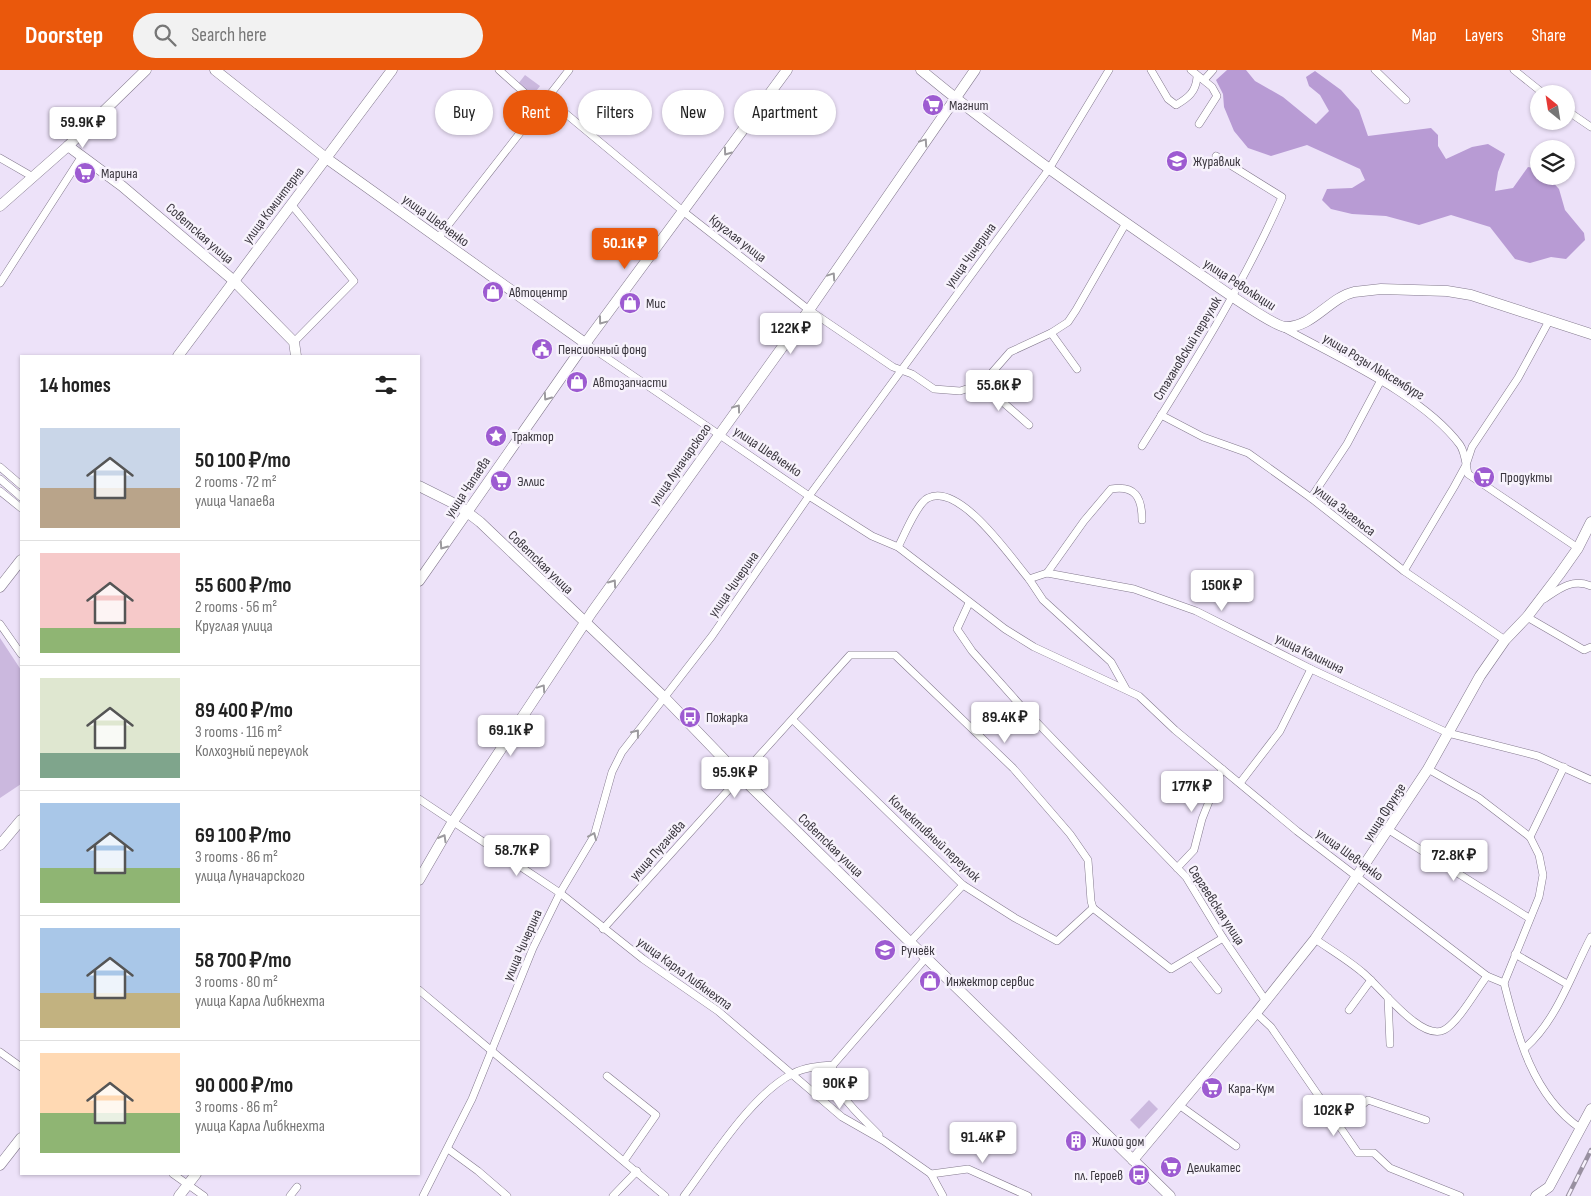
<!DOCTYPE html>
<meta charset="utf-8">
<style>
body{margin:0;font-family:"Sofia Sans Condensed",sans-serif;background:#f2f2f2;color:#222;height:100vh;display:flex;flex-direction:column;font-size:19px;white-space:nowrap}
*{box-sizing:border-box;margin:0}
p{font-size:16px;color:#767676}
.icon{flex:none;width:28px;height:28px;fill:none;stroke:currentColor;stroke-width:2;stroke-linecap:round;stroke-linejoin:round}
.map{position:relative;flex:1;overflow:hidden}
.drawer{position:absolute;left:20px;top:285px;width:400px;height:820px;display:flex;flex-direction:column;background:#fff;border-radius:0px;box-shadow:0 1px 4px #0004}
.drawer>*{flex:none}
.top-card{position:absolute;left:435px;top:20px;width:475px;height:45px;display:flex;gap:10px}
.needle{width:32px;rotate:330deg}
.controls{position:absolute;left:1530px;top:15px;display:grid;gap:10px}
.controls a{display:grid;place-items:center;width:45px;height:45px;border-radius:50%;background:#fff;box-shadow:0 1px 4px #0004;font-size:25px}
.price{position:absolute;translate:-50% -42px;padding:0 11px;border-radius:5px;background:#fff;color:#222;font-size:16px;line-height:32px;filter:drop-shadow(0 1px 2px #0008)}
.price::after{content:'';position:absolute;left:50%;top:30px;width:15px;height:11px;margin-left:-8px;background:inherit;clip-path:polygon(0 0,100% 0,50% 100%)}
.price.selected{background:#ea580c;color:#fff}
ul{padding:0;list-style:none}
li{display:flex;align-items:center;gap:15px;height:125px;padding:0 20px}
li+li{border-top:1px solid #e0e0e0}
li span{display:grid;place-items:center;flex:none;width:140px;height:100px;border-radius:0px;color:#555}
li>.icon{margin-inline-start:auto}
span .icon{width:60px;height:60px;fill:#fffc;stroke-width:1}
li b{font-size:21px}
h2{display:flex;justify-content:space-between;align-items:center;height:60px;padding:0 20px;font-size:21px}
.tag{padding:0 18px;border-radius:22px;background:#fff;box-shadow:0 1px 4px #0004;font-size:18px;line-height:45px}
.tag.selected{background:#ea580c;color:#fff}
header{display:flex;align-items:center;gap:30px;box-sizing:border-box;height:70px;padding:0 25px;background:#ea580c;color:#fff}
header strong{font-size:24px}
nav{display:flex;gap:28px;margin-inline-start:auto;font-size:18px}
.search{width:350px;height:45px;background:#f2f2f2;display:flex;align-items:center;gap:12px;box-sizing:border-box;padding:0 18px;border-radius:28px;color:#767676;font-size:19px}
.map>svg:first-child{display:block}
.green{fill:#cbb8de}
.forest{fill:#b89bd4}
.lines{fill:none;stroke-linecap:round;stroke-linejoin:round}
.street-casing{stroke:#83798d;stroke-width:8}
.secondary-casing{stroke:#83798d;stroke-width:11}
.street{stroke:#fff;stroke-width:7}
.secondary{stroke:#fff;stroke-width:10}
.rail-casing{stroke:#9890a0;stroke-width:4.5}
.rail{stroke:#f7f2fc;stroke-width:2.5;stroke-dasharray:8;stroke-linecap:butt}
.oneway{stroke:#9c9a9e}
.labels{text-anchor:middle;stroke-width:5;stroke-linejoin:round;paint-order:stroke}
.poi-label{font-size:14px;fill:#39353d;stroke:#f7f2fc;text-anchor:start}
.street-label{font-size:14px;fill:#39353d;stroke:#f7f2fc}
</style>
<header>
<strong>Doorstep</strong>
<div class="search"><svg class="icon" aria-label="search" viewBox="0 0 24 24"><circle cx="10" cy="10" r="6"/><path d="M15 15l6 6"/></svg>Search here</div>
<nav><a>Map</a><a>Layers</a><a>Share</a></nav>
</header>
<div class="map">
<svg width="1591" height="1126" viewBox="0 0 1591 1126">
<rect width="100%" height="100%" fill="#ede2f9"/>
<g class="green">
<path d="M525,5L540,16L533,25L518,14Z"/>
<path d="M0,568L21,600V714L0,728Z"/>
<path d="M1149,1030L1158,1039L1139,1059L1130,1050Z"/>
</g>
<path class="forest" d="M1227,0H1246L1255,11L1283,27L1316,54L1329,41L1320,25L1309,16L1306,7L1315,1L1341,20L1359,40L1368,66L1431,58L1438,65V76L1446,89L1472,77L1488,74L1505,84L1498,102L1495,121L1513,118L1528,97L1539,99V106H1547L1559,119L1565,140L1584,163L1585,170L1566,189L1551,187L1530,193L1515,189L1490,157L1451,145L1419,155L1386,146L1352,144L1331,139L1322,130L1327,119L1352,118L1365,110L1360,99L1307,75L1271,86L1248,78L1234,61L1224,37L1223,24L1216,10Z"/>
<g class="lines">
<g class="street-casing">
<g id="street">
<path d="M499,0L536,33L547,28L684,142L809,240L893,297L912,304L934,319L960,321L982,314L1010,282L1051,263L1068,252L1076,240L1126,153"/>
<path d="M1151,0L1168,29L1176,35C1188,28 1196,22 1197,7"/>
<path d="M1191,0L1212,17L1217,26L1199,54"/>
<path d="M1375,0L1406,30"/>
<path d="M1514,0L1544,24"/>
<path d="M1204,10L1213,0"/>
<path d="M1566,40L1591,57"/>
<path d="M0,88L33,107"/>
<path d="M291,134L354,211L294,272"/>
<path d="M438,168L569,0"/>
<path d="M0,213L82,86"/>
<path d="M1282,257C1336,287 1423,325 1460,375C1465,382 1466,395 1468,404L1578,478"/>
<path d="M1051,263L1077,299"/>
<path d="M585,273L809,426L872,466L898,477L1005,559L1034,577L1139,626L1175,660L1297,761L1487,906L1504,913C1517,965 1533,1026 1580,1058"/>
<path d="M982,314L1029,355"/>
<path d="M1161,345L1203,367L1248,383L1311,428L1404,501L1505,570"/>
<path d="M1142,376C1192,296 1244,214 1282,127L1216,86"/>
<path d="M0,397L21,415"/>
<path d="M0,409L21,427"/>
<path d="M0,421L21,438"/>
<path d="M1311,428L1347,374L1380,312"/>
<path d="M898,477C904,466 917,433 928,428C960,412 1011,488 1029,509L1047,503L1134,519L1196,541L1311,599L1448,663L1538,686L1591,710"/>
<path d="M1404,501L1454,417L1466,395L1472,377L1518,308L1549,251"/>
<path d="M1047,503L1084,451L1111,419C1135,415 1142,427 1142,450"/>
<path d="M1029,509L1043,530L1111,592L1126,619"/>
<path d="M1544,529C1559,519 1572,508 1591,516"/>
<path d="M969,533L957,559L972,581L1021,636L1186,807L1223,868L1266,931"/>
<path d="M1527,547L1584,580L1591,577"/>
<path d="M0,554L21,584"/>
<path d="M793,650L963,815L1015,848L1057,871L1093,838L1171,899L1223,868"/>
<path d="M1428,699L1479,728L1530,767L1539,785L1543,805L1539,827L1504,913"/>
<path d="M1240,713L1280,661L1311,599"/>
<path d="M419,729L560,823L643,889L718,941L842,1047L884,1071L931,1104L943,1126"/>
<path d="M1389,760L1529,848"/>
<path d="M1530,767L1564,697"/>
<path d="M1177,798L1194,780L1202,749L1222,699"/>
<path d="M603,859L850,585H895L1013,698L1070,764L1088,790L1091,831L1093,838"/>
<path d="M1315,869C1331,880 1348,890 1362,902C1379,915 1421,972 1444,960C1458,953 1477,919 1487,906"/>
<path d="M910,872L963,815"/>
<path d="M1515,884L1567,914"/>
<path d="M1192,887L1218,920"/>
<path d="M419,920L665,1126"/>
<path d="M1388,928L1390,974"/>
<path d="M1349,940L1371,910"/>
<path d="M1256,943L1271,957L1358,1083H1374L1390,1098L1460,1126"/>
<path d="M1525,978C1557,950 1571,905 1591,867"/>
<path d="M0,982L21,997"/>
<path d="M833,995C827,1018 864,1049 879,1065"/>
<path d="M607,1006L656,1045L624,1091"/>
<path d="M1179,1035L1236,1076"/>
<path d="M1339,1053L1368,1030L1426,1050"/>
<path d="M448,1079L478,1101L507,1126"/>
<path d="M173,1104L204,1126"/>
<path d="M931,1104L968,1099L1028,1126"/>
<path d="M290,1126L297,1117"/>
<path d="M423,1126L472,1029L533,878L560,823L594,766L612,702L622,682L712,566L809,426L1049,99L1109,0"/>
<path d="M613,1126L637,1101"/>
<path d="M684,1126C711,1090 752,1024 792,1004C805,997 819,996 833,995L926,888"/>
</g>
</g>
<g class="secondary-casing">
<g id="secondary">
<path d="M215,0L326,88L585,273"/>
<path d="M921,0C1010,74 1106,139 1201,205C1214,214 1273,256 1285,257C1312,258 1329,228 1354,222L1381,219L1447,221L1471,225L1591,264"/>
<path d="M68,76L122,116L233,210L294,272L296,286"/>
<path d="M0,136L68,76L146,0"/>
<path d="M178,286L392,0"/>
<path d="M419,416L459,436L480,452L664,627L741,707L1170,1126"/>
<path d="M419,511L579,282L787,0"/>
<path d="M0,517L21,490"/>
<path d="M0,775L21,750"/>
<path d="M419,810L452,753L592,542L809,240L975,0"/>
<path d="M1133,1090L1256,943L1315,869L1428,699L1480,606L1505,570L1527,547L1559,505L1578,478L1591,452"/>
<path d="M0,1095L21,1068"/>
<path d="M179,1126L196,1104"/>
<path d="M1536,1126L1549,1117L1591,1039"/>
</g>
</g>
<use href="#street" class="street"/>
<use href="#secondary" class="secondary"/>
<g class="rail-casing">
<path id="rail" d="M1568,1126L1591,1080"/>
</g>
<use href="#rail" class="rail"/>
</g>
<defs><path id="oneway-chevron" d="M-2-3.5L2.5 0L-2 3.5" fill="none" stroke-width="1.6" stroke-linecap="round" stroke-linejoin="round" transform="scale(1.25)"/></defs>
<g class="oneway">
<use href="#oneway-chevron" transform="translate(924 72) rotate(-56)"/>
<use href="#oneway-chevron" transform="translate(727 82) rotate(126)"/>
<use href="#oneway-chevron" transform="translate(832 206) rotate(-56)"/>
<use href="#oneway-chevron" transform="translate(602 251) rotate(127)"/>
<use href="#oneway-chevron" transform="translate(547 327) rotate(125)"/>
<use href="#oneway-chevron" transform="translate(737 338) rotate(-54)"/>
<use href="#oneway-chevron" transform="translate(443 476) rotate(125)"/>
<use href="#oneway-chevron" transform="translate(613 513) rotate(-55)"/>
<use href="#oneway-chevron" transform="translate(542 618) rotate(-56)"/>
<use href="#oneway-chevron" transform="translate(636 663) rotate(-52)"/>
<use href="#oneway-chevron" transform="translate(593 766) rotate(-67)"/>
<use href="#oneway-chevron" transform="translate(443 768) rotate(-60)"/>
</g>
<defs>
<g id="supermarket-disc" transform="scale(1.125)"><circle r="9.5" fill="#9d5bd1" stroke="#f7f2fc"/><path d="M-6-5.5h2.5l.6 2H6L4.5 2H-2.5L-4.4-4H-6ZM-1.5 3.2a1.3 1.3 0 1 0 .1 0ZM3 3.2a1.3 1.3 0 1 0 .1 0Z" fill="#fff"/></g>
<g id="school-disc" transform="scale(1.125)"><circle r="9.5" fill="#9d5bd1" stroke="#f7f2fc"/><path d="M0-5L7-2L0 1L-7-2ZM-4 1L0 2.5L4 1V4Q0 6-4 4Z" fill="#fff"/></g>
<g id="shop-disc" transform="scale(1.125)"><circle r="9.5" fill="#9d5bd1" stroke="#f7f2fc"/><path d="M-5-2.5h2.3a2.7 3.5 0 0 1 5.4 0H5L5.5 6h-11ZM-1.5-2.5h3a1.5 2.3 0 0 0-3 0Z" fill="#fff"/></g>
<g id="civic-disc" transform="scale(1.125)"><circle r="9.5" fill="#9d5bd1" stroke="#f7f2fc"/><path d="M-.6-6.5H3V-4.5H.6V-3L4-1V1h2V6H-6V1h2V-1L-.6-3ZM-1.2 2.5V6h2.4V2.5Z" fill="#fff"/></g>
<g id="sight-disc" transform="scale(1.125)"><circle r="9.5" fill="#9d5bd1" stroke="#f7f2fc"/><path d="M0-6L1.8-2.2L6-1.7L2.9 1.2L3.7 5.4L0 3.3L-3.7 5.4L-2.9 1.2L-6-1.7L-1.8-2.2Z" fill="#fff"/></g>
<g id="bus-disc" transform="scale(1.125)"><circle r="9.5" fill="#9d5bd1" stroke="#f7f2fc"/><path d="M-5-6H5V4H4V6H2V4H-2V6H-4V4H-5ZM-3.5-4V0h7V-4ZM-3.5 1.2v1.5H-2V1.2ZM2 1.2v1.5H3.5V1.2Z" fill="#fff"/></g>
<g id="building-disc" transform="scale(1.125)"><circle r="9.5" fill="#9d5bd1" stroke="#f7f2fc"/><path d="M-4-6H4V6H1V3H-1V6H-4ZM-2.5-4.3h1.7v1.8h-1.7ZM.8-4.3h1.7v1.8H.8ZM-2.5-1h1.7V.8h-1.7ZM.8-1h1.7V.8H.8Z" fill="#fff"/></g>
</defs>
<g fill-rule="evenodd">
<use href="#supermarket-disc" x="933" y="35"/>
<use href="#school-disc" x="1177" y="91"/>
<use href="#supermarket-disc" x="85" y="103"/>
<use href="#shop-disc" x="493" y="222"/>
<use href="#shop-disc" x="630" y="233"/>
<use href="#civic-disc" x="542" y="279"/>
<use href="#shop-disc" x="577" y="312"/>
<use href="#sight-disc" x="496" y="366"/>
<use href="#supermarket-disc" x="1484" y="407"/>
<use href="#supermarket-disc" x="501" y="411"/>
<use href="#bus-disc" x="690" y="647"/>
<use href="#school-disc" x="885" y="880"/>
<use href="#shop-disc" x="930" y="911"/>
<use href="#supermarket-disc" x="1212" y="1018"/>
<use href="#building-disc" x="1076" y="1071"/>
<use href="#supermarket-disc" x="1171" y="1097"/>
<use href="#bus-disc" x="1139" y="1105"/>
</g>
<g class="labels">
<g class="poi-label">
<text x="949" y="40">Магнит</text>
<text x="1193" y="96">Журавлик</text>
<text x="101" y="108">Марина</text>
<text x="509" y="227">Автоцентр</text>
<text x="646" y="238">Мис</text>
<text x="558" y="284">Пенсионный фонд</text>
<text x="593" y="317">Автозапчасти</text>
<text x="512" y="371">Трактор</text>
<text x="1500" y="412">Продукты</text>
<text x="517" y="416">Эллис</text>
<text x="706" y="652">Пожарка</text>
<text x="901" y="885">Ручеёк</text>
<text x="946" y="916">Инжектор сервис</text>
<text x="1228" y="1023">Кара-Кум</text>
<text x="1092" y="1076">Жилой дом</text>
<text x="1187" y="1102">Деликатес</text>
<text x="1123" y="1110" text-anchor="end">пл. Героев</text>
</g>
<g class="street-label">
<text transform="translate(273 135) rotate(-53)" y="5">улица Коминтерна</text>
<text transform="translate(436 150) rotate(36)" y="5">улица Шевченко</text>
<text transform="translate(200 163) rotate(41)" y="5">Советская улица</text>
<text transform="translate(738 168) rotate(38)" y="5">Круглая улица</text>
<text transform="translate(970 185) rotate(-54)" y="5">улица Чичерина</text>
<text transform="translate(1240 214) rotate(33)" y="5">улица Революции</text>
<text transform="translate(1187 278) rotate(-59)" y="5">Стахановский переулок</text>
<text transform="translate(1374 296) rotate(31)" y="5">улица Розы Люксембург</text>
<text transform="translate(768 381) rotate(34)" y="5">улица Шевченко</text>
<text transform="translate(680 394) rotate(-55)" y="5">улица Луначарского</text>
<text transform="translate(467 417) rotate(-56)" y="5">улица Чапаева</text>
<text transform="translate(1345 440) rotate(38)" y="5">улица Энгельса</text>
<text transform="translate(541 492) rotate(44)" y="5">Советская улица</text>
<text transform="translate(733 514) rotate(-55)" y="5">улица Чичерина</text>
<text transform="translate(1310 583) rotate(26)" y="5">улица Калинина</text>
<text transform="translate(1384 742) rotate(-57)" y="5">улица Фрунзе</text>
<text transform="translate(935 768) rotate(43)" y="5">Коллективный переулок</text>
<text transform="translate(831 775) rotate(44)" y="5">Советская улица</text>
<text transform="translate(657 780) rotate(-48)" y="5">улица Пугачёва</text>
<text transform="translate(1350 784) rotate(36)" y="5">улица Шевченко</text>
<text transform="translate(1217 835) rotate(57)" y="5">Сергеевская улица</text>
<text transform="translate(522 875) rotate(-66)" y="5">улица Чичерина</text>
<text transform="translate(685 903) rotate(36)" y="5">улица Карла Либкнехта</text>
</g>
</g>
</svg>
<div class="controls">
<a><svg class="needle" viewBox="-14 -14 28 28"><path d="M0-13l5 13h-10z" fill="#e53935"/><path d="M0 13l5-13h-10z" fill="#767676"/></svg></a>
<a><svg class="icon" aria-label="layers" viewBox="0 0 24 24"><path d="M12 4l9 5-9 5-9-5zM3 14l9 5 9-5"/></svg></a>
</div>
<b class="price" style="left:83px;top:79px">59.9K ₽</b>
<b class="price selected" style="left:625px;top:200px">50.1K ₽</b>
<b class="price" style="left:791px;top:285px">122K ₽</b>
<b class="price" style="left:999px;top:342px">55.6K ₽</b>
<b class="price" style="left:1222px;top:542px">150K ₽</b>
<b class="price" style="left:1005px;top:674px">89.4K ₽</b>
<b class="price" style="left:511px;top:687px">69.1K ₽</b>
<b class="price" style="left:735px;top:729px">95.9K ₽</b>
<b class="price" style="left:1192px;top:743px">177K ₽</b>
<b class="price" style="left:517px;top:807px">58.7K ₽</b>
<b class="price" style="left:1454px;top:812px">72.8K ₽</b>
<b class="price" style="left:840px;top:1040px">90K ₽</b>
<b class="price" style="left:1334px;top:1067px">102K ₽</b>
<b class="price" style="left:983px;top:1094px">91.4K ₽</b>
<div class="top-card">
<a class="tag">Buy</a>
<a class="tag selected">Rent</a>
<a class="tag">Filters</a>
<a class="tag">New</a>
<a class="tag">Apartment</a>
</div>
<section class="drawer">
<h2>14 homes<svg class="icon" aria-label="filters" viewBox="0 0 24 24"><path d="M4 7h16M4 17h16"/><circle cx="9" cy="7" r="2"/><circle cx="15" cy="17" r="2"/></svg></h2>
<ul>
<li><span style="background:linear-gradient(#c9d6e8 60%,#b9a48a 0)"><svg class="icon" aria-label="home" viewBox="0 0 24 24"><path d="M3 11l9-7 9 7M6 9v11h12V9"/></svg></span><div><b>50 100 ₽/mo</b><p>2 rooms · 72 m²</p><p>улица Чапаева</p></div></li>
<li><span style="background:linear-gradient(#f6c9c9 75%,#8fb573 0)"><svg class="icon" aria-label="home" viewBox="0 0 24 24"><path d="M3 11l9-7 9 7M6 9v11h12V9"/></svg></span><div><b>55 600 ₽/mo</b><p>2 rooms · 56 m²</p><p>Круглая улица</p></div></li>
<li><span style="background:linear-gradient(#dfe7d0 75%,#7fa58c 0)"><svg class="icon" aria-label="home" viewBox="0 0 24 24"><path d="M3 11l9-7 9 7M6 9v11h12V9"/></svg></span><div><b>89 400 ₽/mo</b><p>3 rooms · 116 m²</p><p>Колхозный переулок</p></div></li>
<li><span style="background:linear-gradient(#a9c7e8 65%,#8fb573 0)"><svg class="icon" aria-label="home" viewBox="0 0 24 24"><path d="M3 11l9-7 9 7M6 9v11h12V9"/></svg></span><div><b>69 100 ₽/mo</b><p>3 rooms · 86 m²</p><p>улица Луначарского</p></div></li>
<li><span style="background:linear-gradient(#a9c7e8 65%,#c2b280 0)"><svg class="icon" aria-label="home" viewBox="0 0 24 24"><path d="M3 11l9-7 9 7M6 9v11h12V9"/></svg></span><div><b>58 700 ₽/mo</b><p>3 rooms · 80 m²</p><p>улица Карла Либкнехта</p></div></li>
<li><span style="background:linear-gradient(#ffd9b3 60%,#8fb573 0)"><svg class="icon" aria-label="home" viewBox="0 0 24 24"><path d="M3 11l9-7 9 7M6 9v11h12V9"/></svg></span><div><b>90 000 ₽/mo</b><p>3 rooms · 86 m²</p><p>улица Карла Либкнехта</p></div></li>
</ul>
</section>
</div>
